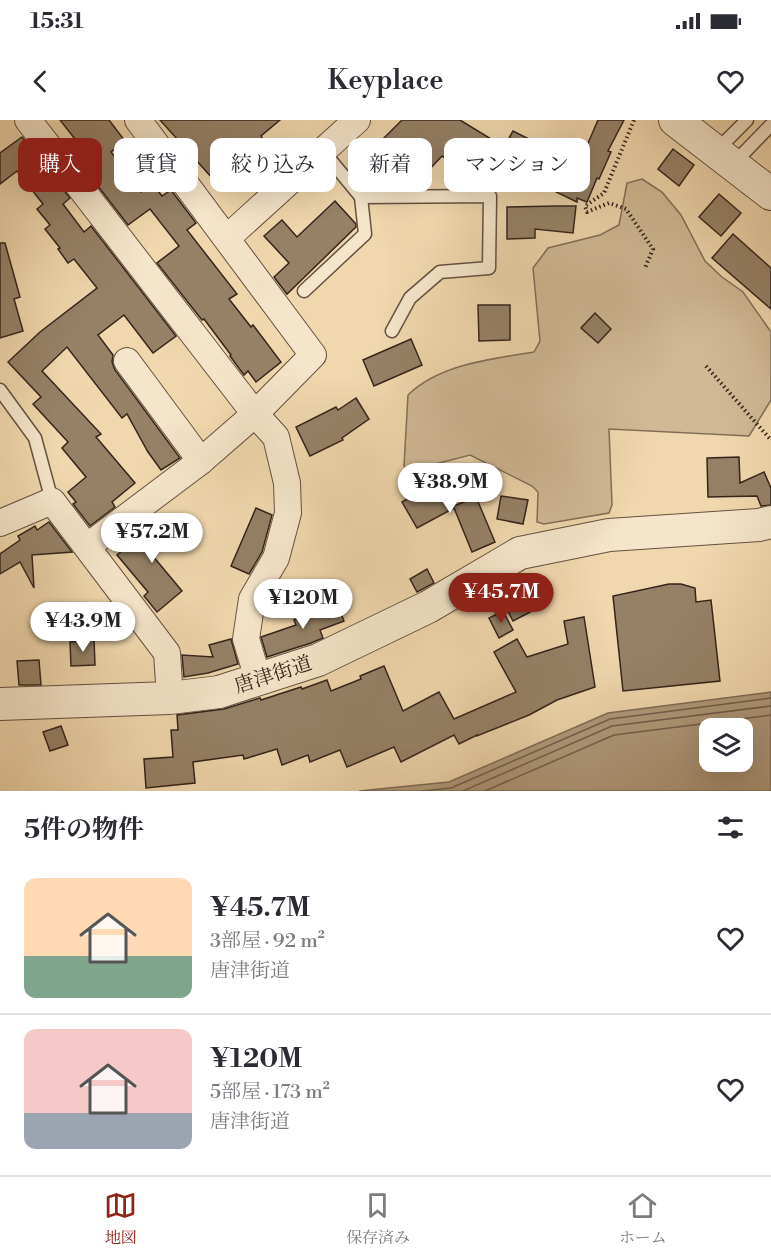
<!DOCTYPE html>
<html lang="ja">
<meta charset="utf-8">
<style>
body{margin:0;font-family:"Libre Bodoni","Noto Serif JP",serif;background:#f2f2f3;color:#2b2b33;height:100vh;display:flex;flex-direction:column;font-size:22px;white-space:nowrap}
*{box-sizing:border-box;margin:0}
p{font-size:20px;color:#7c7c81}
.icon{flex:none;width:33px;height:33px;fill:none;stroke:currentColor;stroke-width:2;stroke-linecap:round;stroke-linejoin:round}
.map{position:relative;height:671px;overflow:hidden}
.sheet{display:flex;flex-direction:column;background:#fff;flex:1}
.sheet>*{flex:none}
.banner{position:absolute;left:18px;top:18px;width:735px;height:54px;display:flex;gap:12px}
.fabs{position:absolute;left:699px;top:598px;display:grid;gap:12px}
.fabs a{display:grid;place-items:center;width:54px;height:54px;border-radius:12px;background:#fff;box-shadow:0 6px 24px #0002;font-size:30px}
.price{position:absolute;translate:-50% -51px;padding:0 14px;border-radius:21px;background:#fff;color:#222;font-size:20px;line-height:39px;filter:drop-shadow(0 2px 3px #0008)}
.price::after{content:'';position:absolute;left:50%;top:36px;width:18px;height:14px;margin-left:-9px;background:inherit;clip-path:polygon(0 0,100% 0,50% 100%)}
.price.on{background:#8f2418;color:#fff}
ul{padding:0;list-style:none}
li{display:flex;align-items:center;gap:18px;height:150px;padding:0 24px}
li+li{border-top:2px solid #e1e1e2}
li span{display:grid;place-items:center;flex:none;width:168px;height:120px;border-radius:12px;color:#555}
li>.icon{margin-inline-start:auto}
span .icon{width:72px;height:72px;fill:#fffc;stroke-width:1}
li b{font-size:26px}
h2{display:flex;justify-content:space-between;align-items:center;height:72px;padding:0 24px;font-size:26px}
.chip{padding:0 21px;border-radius:12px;background:#fff;box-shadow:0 6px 24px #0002;font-size:21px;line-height:54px}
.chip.on{background:#8f2418;color:#fff}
.status{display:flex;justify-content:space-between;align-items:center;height:42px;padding:0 30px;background:#fff;direction:ltr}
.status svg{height:16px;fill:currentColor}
header{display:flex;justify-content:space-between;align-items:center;height:78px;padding:0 24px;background:#fff;font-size:27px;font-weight:600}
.tab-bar{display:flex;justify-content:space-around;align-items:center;height:84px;border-top:2px solid #e1e1e2;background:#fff;font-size:16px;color:#7c7c81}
.tab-bar a{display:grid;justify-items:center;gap:3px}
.tab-bar .on{color:#8f2418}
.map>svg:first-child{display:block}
.green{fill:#d0b994;stroke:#826e58;stroke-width:1.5}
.water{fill:#b09a7c;stroke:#7f6b56;stroke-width:1.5;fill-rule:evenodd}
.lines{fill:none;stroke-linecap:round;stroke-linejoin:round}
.shore{stroke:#725f4c;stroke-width:1.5}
.building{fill:#968167;stroke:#35241c;stroke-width:1.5}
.service-casing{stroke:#645140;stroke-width:15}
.minor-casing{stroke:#645140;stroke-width:28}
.tertiary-casing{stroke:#645140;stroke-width:34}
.path{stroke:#35241c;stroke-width:4;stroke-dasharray:1.5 3;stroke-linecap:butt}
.service{stroke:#f5e5ca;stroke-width:12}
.minor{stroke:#f5e5ca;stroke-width:26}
.tertiary{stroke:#f5e5ca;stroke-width:32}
.labels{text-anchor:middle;stroke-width:4.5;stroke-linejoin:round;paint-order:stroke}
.street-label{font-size:20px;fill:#35241c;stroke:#f5e5ca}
</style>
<div class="status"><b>15:31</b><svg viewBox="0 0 49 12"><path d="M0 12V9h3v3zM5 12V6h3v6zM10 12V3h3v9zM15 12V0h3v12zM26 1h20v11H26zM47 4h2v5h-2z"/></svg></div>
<header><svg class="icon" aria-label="back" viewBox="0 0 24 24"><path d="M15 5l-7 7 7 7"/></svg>Keyplace<svg class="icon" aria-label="heart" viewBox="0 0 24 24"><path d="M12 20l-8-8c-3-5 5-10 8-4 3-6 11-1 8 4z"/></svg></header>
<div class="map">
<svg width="771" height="671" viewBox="0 0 771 671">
<rect width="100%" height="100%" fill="#f0d7ad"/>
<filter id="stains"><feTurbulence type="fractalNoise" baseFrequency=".00333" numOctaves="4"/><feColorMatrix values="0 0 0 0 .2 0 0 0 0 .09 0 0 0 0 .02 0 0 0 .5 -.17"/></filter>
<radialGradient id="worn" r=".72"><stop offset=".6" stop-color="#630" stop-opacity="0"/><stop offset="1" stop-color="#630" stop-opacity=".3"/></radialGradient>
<path class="green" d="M642,59L662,72L681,95L705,141L722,157L743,172L771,212V280L749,316L609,309L612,385L609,393L544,404L537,402L538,372L532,366L470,335L409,351L404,346L408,275C440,244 492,239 534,232L540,221L533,148L548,128L600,115L619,105L627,63Z"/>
<path class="water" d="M771,572V671H359L449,662L608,593ZM710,609H742V642H710Z"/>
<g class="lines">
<g class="shore">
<path d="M421,671L451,668L610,599L771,578"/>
<path d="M463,671L612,606L771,586"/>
<path d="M485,671L614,615L771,595"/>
</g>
</g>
<g class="building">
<path d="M60,0H109L125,21L111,32L141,72L152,63L162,76L171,70L196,103L187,110L237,174L229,179L251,207L253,205L281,242L256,262L248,251L244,255L230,236L231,235L204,199L202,200L157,143L179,126L150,89L128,105L67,26L75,19Z"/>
<path d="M160,0H280L261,16L263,19L213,59Z"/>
<path d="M402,0H460L504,27L513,11L537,23L527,41L538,48L532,59L483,34L470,54L442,36L425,54L421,50L404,68L393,60L387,66L370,50L391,27L383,19Z"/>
<path d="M598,0H624L608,31L611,32L599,59L597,58L587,82L577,78V82L556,72L564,54L573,58Z"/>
<path d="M22,17L70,78L63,84L84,112L91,106L176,216L153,233L124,195L98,215L113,235L112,242L115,250L180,338L161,350L148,332L127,294L122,298L67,227L42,251L101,314L96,317L135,363L112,382L115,387L90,406L73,384L76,382L68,372L86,357L62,328L68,322L33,284L41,277L8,242L40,212L97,168L74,139L68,143L58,129L60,128L45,109L50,105L37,89L43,84L17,51L0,64V33Z"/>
<path d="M673,29L694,45L679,66L658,49Z"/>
<path d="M719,74L741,93L721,116L699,97Z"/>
<path d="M335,81L356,104V107L287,174L274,157L289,143L264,116L282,100L297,117Z"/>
<path d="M555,86H576L573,113L535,109V118L507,119V87Z"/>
<path d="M733,114L771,148V189L712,138Z"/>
<path d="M0,123H5L20,177L14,179L23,211L0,218Z"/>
<path d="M478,185H510V220L479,221Z"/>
<path d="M595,193L611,209L598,223L581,208Z"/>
<path d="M411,219L422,245L374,266L363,240Z"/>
<path d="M356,278L369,299L342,318L343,320L310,336L296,307L336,287L338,290Z"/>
<path d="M739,337L740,363L764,352L771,368V385L761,386L757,376L708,377L707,338Z"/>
<path d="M440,360L454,386L476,377L495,422L472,432L454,388L417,408L402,382Z"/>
<path d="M501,376L528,380L523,404L497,399Z"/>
<path d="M256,388L272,395L262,432L249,454L231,446Z"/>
<path d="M163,396L178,414L158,426L160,428L152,435L182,471L157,492L144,476L148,472L117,435Z"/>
<path d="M49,402L72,432L32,435L34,468L20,442L0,454V434L20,420L18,416L35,406L37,410Z"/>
<path d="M427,449L434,463L417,472L410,459Z"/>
<path d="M525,455L542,486L513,501L497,470Z"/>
<path d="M669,464H681L695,468L696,482L711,480L720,561L623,571L613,476Z"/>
<path d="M336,481L344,501L320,510L323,518L311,523L267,537L261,517L296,505L294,500L320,490L318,487Z"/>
<path d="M503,491L513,510L499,518L489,498Z"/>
<path d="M584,497L595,567L557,580L529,595L477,616V615L459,624L454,615L401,642L394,627L347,647L340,630L310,642L308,635L282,645L277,629L244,639L243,635L193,642L195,663L146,668L144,639L173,637L171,610H178L177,595L224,589L260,578L261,580L301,567L302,569L327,560L331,571L361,559L360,556L384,546L403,591L439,572L454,599L516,572L494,532L517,519L527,537L568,524L564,501Z"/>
<path d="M231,519L238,544L208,553L184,557L182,535L213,537L209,525Z"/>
<path d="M94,520L95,545L71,546L70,522Z"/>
<path d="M39,540L41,565H19L17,541Z"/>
<path d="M61,606L68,625L50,631L43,612Z"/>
</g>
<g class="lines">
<g class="service-casing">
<g id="service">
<path d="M323,31L361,77L490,76L489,148L440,152L410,178L392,211"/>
<path d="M716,31L747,0"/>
<path d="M733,44L771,5"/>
<path d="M304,171L365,114L361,77"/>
<path d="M0,270L35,318L52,381"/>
</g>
</g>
<g class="minor-casing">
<g id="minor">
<path d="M28,0L255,294L276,317L287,363L288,393L276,438L252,479L246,519L258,559"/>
<path d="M227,118L357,0"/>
<path d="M127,241L201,341"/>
<path d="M0,403L52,381L167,533L170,578"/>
<path d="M88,426L201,341L255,294L313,235L138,0"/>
</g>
</g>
<g class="tertiary-casing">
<g id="tertiary">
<path d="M675,0L771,74"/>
<path d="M0,584L170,578L219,572L318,540L428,487L520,433L609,415L759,405L771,402"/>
</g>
</g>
<g class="path">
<path d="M634,0L604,73L585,86L587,92L609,83L626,89L653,129L645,148"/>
<path d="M706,246L771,320"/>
</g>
<use href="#service" class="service"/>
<use href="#minor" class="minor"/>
<use href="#tertiary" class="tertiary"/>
</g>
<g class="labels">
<g class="street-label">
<text transform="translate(273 554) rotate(-18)" y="7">唐津街道</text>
</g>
</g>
<rect width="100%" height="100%" filter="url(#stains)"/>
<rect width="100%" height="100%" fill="url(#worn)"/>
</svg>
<div class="fabs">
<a><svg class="icon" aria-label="layers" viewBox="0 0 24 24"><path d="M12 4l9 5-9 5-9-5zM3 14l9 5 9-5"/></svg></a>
</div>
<b class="price" style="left:450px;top:394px">¥38.9M</b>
<b class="price" style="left:152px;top:444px">¥57.2M</b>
<b class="price on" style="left:501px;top:504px">¥45.7M</b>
<b class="price" style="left:303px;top:510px">¥120M</b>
<b class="price" style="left:83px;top:533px">¥43.9M</b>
<div class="banner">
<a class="chip on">購入</a>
<a class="chip">賃貸</a>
<a class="chip">絞り込み</a>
<a class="chip">新着</a>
<a class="chip">マンション</a>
</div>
</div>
<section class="sheet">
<h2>5件の物件<svg class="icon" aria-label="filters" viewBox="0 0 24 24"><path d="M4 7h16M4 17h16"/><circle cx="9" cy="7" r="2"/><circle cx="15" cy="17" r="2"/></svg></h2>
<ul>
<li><span style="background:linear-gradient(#ffd9b3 65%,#7fa58c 0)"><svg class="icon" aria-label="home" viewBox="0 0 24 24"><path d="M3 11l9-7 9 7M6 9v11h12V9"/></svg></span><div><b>¥45.7M</b><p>3部屋 · 92 m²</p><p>唐津街道</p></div><svg class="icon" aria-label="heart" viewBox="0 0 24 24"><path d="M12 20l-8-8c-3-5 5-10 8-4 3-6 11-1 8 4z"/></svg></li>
<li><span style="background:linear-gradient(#f6c9c9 70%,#9aa5b1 0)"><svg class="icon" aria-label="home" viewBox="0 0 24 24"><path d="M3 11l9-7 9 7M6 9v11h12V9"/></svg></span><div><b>¥120M</b><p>5部屋 · 173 m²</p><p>唐津街道</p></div><svg class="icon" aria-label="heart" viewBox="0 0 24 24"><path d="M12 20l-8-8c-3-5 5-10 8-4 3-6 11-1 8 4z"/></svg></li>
</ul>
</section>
<nav class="tab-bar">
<a class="on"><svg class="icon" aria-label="map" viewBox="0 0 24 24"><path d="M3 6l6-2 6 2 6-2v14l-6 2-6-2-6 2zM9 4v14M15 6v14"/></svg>地図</a>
<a><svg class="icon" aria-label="saved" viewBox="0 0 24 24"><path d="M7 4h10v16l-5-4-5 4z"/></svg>保存済み</a>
<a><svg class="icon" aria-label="home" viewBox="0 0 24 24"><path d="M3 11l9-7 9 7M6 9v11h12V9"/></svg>ホーム</a>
</nav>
